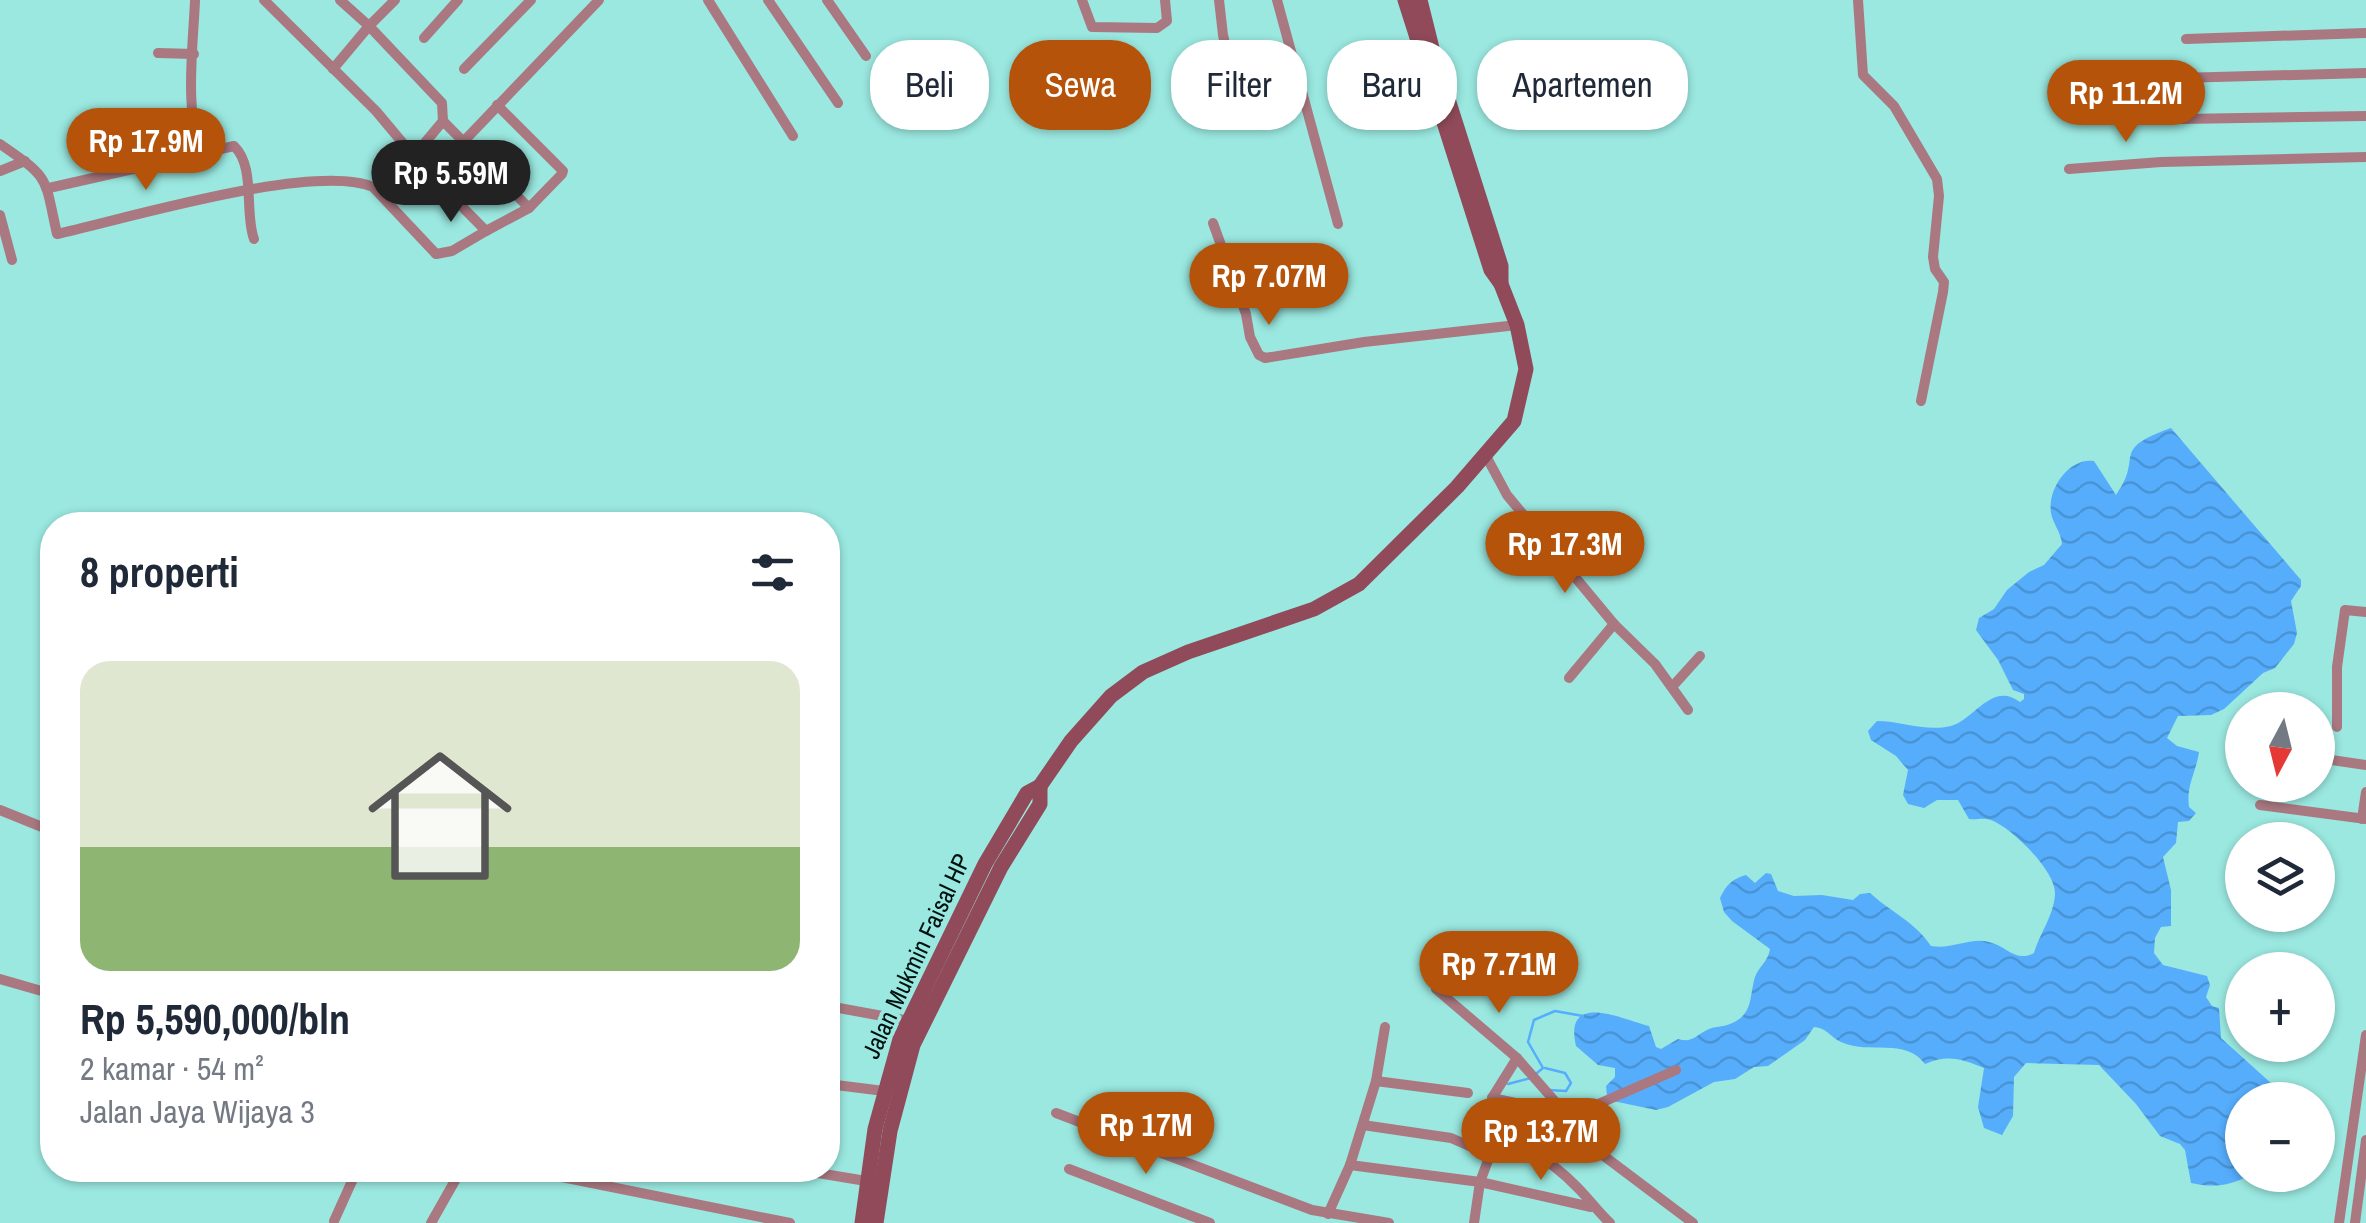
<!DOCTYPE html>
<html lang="id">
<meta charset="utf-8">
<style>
body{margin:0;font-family:"Archivo Narrow",sans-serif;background:#f6f6f7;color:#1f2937;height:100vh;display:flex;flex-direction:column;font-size:38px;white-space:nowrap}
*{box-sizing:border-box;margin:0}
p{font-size:32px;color:#747a83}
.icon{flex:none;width:55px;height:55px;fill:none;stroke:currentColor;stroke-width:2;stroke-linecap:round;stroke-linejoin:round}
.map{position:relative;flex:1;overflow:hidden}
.side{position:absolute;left:40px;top:512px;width:800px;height:670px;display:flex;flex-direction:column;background:#fff;border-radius:40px;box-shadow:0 2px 8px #0004}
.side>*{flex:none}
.hud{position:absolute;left:870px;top:40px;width:950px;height:90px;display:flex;gap:20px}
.needle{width:65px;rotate:187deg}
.buttons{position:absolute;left:2225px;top:692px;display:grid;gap:20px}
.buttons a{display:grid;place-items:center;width:110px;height:110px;border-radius:50%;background:#fff;box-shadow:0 2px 8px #0004;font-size:50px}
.price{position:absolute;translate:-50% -85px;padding:0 22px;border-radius:35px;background:#b45309;color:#fff;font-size:32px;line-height:65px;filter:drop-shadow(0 2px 5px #0008)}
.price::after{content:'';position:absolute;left:50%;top:60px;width:30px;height:22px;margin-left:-15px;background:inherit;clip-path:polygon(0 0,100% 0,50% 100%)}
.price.on{background:#222;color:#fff}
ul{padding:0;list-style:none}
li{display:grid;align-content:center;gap:20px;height:530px;padding:0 40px}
li span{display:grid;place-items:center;height:310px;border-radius:30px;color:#555}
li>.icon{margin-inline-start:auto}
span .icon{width:180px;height:180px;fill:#fffc;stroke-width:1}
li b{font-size:42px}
h2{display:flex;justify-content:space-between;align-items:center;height:120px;padding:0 40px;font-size:42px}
.tag{padding:0 35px;border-radius:40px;background:#fff;box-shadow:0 2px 8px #0004;font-size:35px;line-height:90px}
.tag.on{background:#b45309;color:#fff}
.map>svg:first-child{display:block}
.water{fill:url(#water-waves)}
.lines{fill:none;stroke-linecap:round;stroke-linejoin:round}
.stream{stroke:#56adfb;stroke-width:2.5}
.street{stroke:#aa7881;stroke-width:10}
.secondary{stroke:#904a59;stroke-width:15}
.labels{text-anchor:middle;stroke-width:8;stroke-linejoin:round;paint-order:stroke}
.street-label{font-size:25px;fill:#00110f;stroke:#9ae8e0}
</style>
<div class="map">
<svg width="2366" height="1223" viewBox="0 0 2366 1223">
<defs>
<pattern id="water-waves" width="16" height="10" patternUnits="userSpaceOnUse" patternTransform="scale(2.5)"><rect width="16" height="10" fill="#56adfb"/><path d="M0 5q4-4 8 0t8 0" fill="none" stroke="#4994d6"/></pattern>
</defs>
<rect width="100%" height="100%" fill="#9ae8e0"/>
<path class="water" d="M2171,428L2301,580V586L2291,601L2297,633L2294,644L2275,668L2263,673L2224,709L2211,715L2178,716L2167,738L2177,746L2199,752C2196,773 2186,785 2189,807L2196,813L2189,821L2178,822L2176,843L2163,857L2171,890V926L2161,927L2155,938L2154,953L2163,965L2207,976L2210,985L2206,997L2212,1006L2219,1008L2221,1038L2272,1084L2273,1100H2242V1175H2250C2230,1186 2213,1188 2191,1183L2185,1150L2180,1144L2160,1136L2136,1104L2099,1065L2026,1063L2014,1077L2013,1116L2002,1135L1984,1128L1978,1107L1984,1068C1962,1059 1948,1054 1925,1064C1905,1037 1869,1055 1841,1042C1830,1037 1827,1028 1814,1027L1805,1040L1768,1066L1754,1067L1735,1079L1714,1082L1668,1107L1656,1110L1613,1101L1607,1096L1606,1086L1615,1077V1068L1598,1065L1576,1046C1563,990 1624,1020 1649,1026L1656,1047L1661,1049L1678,1039C1692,1043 1695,1036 1707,1030C1714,1026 1723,1027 1730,1024C1754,1015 1749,996 1755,977C1759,966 1768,962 1770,949L1732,921L1724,912L1720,898C1726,885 1732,879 1746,875L1755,883L1766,873L1771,874L1778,891L1794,896L1822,895L1853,900L1860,894L1870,893C1892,913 1914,921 1931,946C1951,950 1970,937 1989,942C2007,946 2015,963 2034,953C2040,933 2054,915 2055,894C2056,871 2012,828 1991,820C1983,817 1978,820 1969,819L1958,800H1937L1924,808L1908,804L1903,795L1908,770L1896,756L1871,740L1868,731L1877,721C1902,721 1925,732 1951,726C1975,719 1992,681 2020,702L2024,699V694L2013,690L1998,660L1976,630L1979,618L1994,609L2007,590L2029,572L2044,565L2062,544C2061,532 2053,524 2051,513C2047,488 2070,457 2094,461L2116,495C2145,455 2108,451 2171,428Z"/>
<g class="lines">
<g class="stream">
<path d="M1545,1068L1565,1073L1571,1083L1566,1091L1549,1090"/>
<path d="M1537,1073L1543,1068L1528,1042L1534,1020L1555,1011L1583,1016"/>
<path d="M1508,1084L1531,1078"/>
<path d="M1525,1134L1534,1112"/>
</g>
<g class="street">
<path d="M195,0C194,36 182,125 205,152"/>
<path d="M264,0L376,111L412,154"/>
<path d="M340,0L369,26L395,0"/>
<path d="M708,0L793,136"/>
<path d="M768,0L838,103"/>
<path d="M827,0L866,56"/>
<path d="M1082,0L1092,27L1157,28L1167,21L1165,0"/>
<path d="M1219,0L1223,35L1237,95"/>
<path d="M1277,0L1338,224"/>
<path d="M1858,0L1863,75L1894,106L1937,179L1939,196L1933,257L1935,269L1944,282L1943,292L1921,401"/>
<path d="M424,38L458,0"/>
<path d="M2186,39L2366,33"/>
<path d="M158,53L194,54"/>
<path d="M333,69L369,26L442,103L443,121L529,208"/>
<path d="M464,69L531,0"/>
<path d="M2179,78L2366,73"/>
<path d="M2181,119L2366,116"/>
<path d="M443,121L413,157L486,231L529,208L562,174L563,171L497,105"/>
<path d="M464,141L599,0"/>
<path d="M0,144C51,179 44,176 57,234C125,219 314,162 373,187L436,254L452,251L486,231"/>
<path d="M2069,169L2161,162L2366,157"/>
<path d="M0,171L25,161"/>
<path d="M49,188L234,146C256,167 244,212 254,239"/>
<path d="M0,215L12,260"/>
<path d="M1213,223L1246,314L1250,337L1259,355L1265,358L1364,342L1517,325"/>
<path d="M1486,456L1507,495L1614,624L1655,664L1688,710"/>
<path d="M1569,678L1614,624"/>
<path d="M1672,687L1700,656"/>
<path d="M2337,727V667L2345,610L2366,612"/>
<path d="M2318,758L2366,765"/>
<path d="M2260,805L2366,819"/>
<path d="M0,810L52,831"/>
<path d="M2362,819L2366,792"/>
<path d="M1468,973L1436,989L1517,1058L1600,1153"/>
<path d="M0,979L52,994"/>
<path d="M828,1006L915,1022"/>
<path d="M1676,1070L1596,1105L1585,1124L1600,1153L1693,1223"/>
<path d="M1376,1081L1385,1027"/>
<path d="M828,1084L884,1091"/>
<path d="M1492,1098L1544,1109"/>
<path d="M1056,1113L1312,1210L1389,1223"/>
<path d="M1363,1125L1451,1138L1490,1155L1514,1140C1537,1153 1560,1169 1578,1188C1589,1199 1598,1212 1610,1223"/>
<path d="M1350,1165L1480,1182L1591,1207"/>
<path d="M1069,1169L1210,1223"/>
<path d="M527,1170L790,1223"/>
<path d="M800,1170L872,1182"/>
<path d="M1328,1214L1350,1165L1376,1081L1468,1093"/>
<path d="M334,1221L357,1170"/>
<path d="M431,1223L461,1170"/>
<path d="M1474,1223L1480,1182L1490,1155L1492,1098L1517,1058"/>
<path d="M2339,1223L2366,1035"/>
<path d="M2355,1223L2366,1140"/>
</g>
<g class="secondary">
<path d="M1420,0L1433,52L1501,266V284"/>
<path d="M862,1223L875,1129L900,1039L985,864L1027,793L1040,786L1071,741L1111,696L1143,672L1188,652L1314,609L1359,584L1457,487L1514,421L1526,369L1517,325L1501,284L1491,270L1405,0"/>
<path d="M876,1223L890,1131L913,1045L1001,867L1040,804V786"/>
</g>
</g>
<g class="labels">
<g class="street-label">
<text transform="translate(916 956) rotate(-65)" y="9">Jalan Mukmin Faisal HP</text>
</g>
</g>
</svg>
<div class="buttons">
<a><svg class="needle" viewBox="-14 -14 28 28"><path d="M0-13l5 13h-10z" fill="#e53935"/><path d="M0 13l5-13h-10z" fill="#747a83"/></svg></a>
<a><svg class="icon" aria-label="layers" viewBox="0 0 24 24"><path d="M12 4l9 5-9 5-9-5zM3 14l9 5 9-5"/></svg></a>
<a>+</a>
<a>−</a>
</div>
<b class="price" style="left:2126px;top:145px">Rp 11.2M</b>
<b class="price" style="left:146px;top:193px">Rp 17.9M</b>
<b class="price on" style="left:451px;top:225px">Rp 5.59M</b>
<b class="price" style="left:1269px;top:328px">Rp 7.07M</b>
<b class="price" style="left:1565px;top:596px">Rp 17.3M</b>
<b class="price" style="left:1499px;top:1016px">Rp 7.71M</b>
<b class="price" style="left:1146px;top:1177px">Rp 17M</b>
<b class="price" style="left:1541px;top:1183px">Rp 13.7M</b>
<div class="hud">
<a class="tag">Beli</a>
<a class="tag on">Sewa</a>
<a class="tag">Filter</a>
<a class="tag">Baru</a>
<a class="tag">Apartemen</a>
</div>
<section class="side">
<h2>8 properti<svg class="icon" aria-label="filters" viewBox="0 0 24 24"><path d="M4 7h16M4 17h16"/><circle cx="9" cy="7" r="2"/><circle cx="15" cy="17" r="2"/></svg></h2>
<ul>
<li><span style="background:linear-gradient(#dfe7d0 60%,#8fb573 0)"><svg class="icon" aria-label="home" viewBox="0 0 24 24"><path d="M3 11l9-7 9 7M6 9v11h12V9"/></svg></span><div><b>Rp 5,590,000/bln</b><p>2 kamar · 54 m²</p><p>Jalan Jaya Wijaya 3</p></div></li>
</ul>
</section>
</div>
